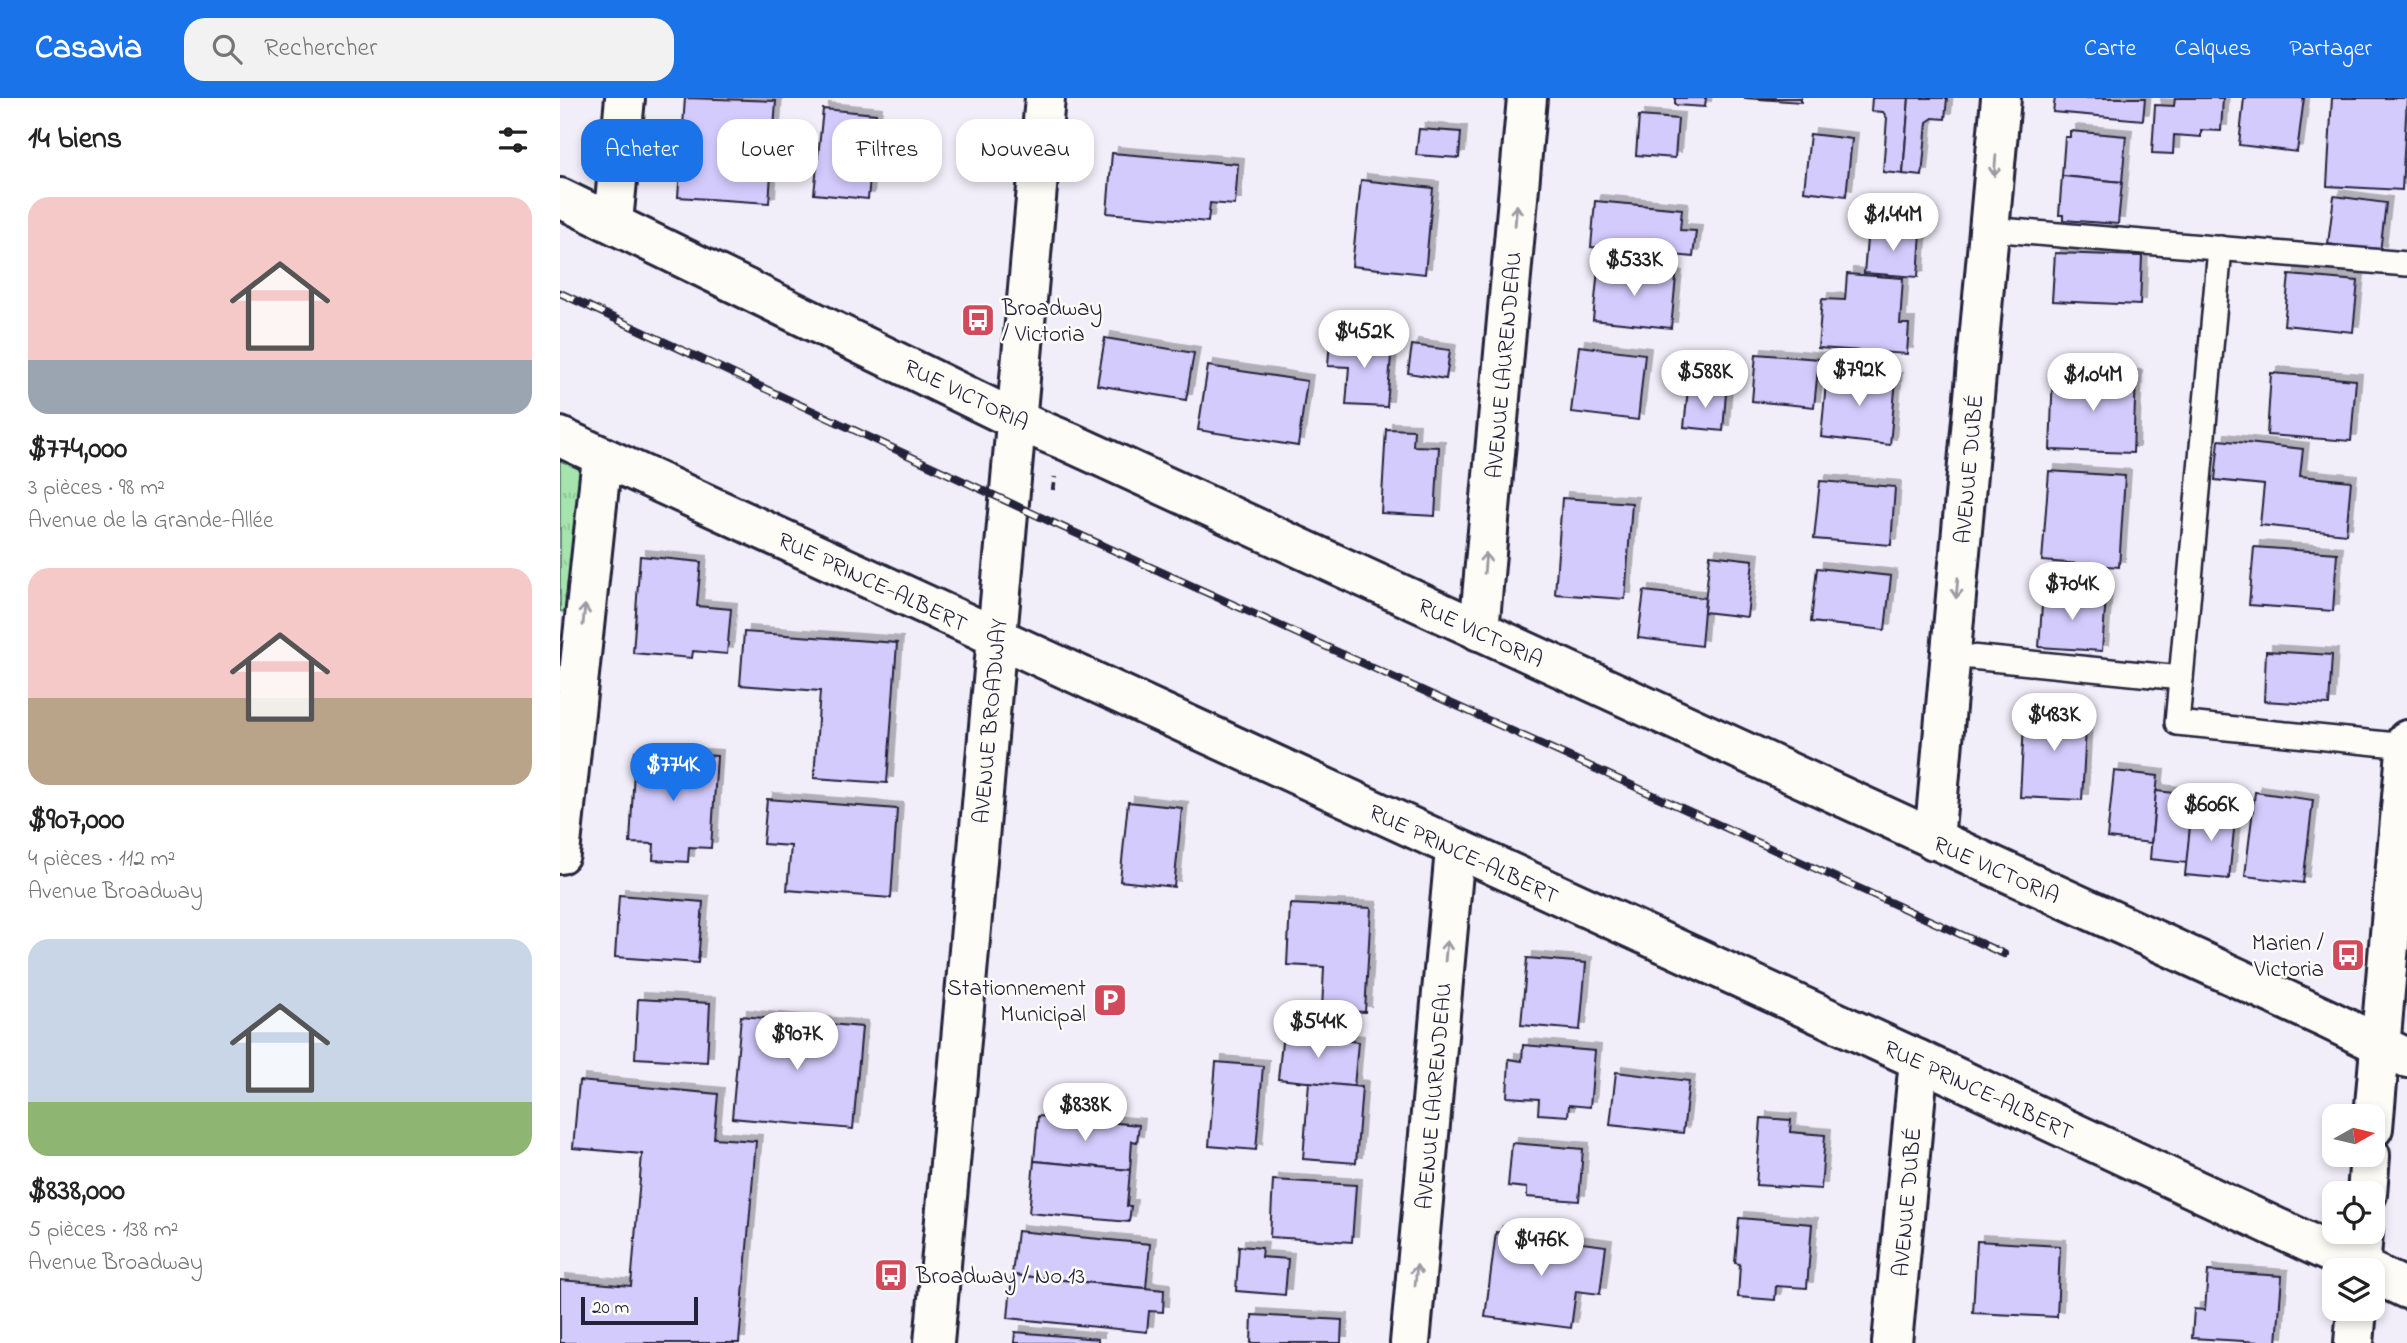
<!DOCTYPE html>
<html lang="fr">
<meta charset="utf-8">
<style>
body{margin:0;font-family:"Indie Flower",sans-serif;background:#f2f2f2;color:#222;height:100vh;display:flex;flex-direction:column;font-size:26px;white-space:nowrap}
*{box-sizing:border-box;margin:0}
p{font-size:23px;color:#767676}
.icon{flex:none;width:38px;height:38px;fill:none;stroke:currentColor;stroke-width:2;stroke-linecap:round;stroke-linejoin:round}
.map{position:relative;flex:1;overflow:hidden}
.sheet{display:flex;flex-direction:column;background:#fff;width:560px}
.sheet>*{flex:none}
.banner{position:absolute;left:21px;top:21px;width:665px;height:63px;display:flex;gap:14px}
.needle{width:46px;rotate:82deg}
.tools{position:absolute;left:1762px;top:1006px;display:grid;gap:14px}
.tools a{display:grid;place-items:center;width:63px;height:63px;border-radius:14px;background:#fff;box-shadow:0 4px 10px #0003;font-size:35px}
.scale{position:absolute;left:21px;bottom:18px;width:117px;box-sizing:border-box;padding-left:7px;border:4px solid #22223b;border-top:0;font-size:19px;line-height:24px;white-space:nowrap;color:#22223b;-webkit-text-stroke:5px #fdfcf7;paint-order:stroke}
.price{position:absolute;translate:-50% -60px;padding:0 16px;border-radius:24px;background:#fff;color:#222;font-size:23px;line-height:46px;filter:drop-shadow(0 2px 4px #0008)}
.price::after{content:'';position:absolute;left:50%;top:42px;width:21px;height:16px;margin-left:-10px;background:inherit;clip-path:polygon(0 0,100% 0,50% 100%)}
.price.selected{background:#1a73e8;color:#fff}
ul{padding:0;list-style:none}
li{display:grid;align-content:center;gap:14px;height:371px;padding:0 28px}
li span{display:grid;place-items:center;height:217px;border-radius:21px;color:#555}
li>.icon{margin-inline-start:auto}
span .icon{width:126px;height:126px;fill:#fffc;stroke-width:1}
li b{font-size:30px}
h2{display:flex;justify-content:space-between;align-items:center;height:84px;padding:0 28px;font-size:30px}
.tag{padding:0 24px;border-radius:21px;background:#fff;box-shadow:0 4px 10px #0003;font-size:24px;line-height:63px}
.tag.selected{background:#1a73e8;color:#fff}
header{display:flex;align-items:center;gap:42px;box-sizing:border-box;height:98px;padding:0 35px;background:#1a73e8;color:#fff}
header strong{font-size:33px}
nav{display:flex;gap:38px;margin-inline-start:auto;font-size:24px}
.search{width:490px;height:63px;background:#f2f2f2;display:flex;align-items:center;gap:18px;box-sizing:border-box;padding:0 24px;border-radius:21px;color:#767676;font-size:26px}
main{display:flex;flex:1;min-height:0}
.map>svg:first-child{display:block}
.park{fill:url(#park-tufts);stroke:#648474;stroke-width:2}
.building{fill:#d4cbfd;stroke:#22223b;stroke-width:2;filter:url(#shadow)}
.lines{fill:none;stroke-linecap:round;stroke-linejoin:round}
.lane-casing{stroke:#22223b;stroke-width:28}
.street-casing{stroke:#22223b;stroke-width:44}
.secondary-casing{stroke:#22223b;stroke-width:44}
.path{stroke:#22223b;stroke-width:4.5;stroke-dasharray:7 5;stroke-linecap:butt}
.lane{stroke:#fdfcf7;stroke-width:23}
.street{stroke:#fdfcf7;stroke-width:38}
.secondary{stroke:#fdfcf7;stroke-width:38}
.rail-casing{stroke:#22223b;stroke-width:8}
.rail{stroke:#fdfcf7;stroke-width:5;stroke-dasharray:16;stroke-linecap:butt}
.oneway{stroke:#9a9aa2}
.labels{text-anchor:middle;stroke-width:5;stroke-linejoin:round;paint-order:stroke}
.poi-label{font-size:23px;fill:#22223b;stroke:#fdfcf7;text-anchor:start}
.street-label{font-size:23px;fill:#22223b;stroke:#fdfcf7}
</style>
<header>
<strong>Casavia</strong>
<div class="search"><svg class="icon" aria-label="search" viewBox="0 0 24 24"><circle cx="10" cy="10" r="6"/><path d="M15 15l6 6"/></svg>Rechercher</div>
<nav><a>Carte</a><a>Calques</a><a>Partager</a></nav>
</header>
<main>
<section class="sheet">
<h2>14 biens<svg class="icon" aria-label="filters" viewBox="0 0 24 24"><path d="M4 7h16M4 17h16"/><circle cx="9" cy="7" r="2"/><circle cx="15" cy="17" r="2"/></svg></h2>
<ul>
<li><span style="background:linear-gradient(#f6c9c9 75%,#9aa5b1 0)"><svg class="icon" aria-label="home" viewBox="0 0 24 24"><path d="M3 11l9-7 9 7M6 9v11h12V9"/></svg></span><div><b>$774,000</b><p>3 pièces · 98 m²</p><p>Avenue de la Grande-Allée</p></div></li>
<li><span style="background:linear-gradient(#f6c9c9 60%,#b9a48a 0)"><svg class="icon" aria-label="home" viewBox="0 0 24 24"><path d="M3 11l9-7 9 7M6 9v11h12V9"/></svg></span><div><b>$907,000</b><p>4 pièces · 112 m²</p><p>Avenue Broadway</p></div></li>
<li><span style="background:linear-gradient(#c9d6e8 75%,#8fb573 0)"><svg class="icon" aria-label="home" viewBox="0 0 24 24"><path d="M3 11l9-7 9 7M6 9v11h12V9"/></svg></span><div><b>$838,000</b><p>5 pièces · 138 m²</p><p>Avenue Broadway</p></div></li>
</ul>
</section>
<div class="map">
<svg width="1847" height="1245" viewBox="0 0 1847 1245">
<defs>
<pattern id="park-tufts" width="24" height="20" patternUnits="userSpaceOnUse" patternTransform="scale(1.75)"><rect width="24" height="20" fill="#a5e5ad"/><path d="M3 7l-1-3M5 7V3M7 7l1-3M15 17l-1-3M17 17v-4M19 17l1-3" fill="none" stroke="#8ec496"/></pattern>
<filter id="shadow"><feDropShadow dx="6" dy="-6" stdDeviation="0" flood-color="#0004"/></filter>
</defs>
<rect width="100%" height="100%" fill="#f1edf9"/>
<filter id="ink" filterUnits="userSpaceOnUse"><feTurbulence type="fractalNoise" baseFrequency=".0143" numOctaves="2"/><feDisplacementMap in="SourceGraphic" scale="14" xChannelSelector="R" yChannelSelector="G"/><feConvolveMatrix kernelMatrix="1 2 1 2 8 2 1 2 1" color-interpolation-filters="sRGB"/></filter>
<g filter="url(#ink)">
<path class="park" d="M0,339L42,359L24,516L0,513Z"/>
<g class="building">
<path d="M125,0L216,3L209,105L118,99Z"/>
<path d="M1115,0H1146L1145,9L1115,7Z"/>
<path d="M1184,0H1241V4Z"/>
<path d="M1312,0H1349L1343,76L1323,74L1327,20L1323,14L1311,13Z"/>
<path d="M1349,0H1387L1385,21L1373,20L1367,24L1362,78L1343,76Z"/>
<path d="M1495,0H1585L1583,22L1493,14Z"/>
<path d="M1615,0H1663L1661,33L1641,32V39L1614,37L1613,56L1592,55L1595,7L1614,8Z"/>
<path d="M1684,0H1744L1737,54L1679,47Z"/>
<path d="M1772,0H1847L1842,92L1767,88Z"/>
<path d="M263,11L316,16L308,101L254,96Z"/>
<path d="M1079,18L1118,21L1115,60L1076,57Z"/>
<path d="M859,31L901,34L899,60L856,57Z"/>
<path d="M1510,33L1566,38L1562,84L1502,78L1505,39H1510Z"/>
<path d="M1250,36L1292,41L1286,98L1244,93Z"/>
<path d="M552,55L678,66L675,107L650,105L648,124L547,115Z"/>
<path d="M1502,78L1562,84L1558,126L1503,122V117H1499Z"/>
<path d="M801,82L873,90L865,176L792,168Z"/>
<path d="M1774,98L1826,105L1820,154L1768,146Z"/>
<path d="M1035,103L1122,111L1120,132L1136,133L1133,159L1031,149Z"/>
<path d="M1308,130L1361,134L1358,179L1304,175Z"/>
<path d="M1495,155L1582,158L1580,207L1492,203Z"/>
<path d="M1038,171L1116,179L1111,230L1033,222Z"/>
<path d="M1287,176L1343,180L1340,226H1349L1347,256L1258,250L1262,201L1285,202Z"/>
<path d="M1729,177L1798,183L1793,234L1724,227Z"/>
<path d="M545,240L634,255L626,302L537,287Z"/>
<path d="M770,240L832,245L827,309L786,307L789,269L768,268Z"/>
<path d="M852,247L890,252L886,281L848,275Z"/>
<path d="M1019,248L1085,256L1078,322L1011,314Z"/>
<path d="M1196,256L1259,261L1254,309L1192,303Z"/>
<path d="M648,268L747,283L738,348L638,332Z"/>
<path d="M1267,274L1336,281L1330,347L1261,339Z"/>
<path d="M1493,275L1576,278L1573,355L1490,352Z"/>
<path d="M1711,275L1796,282L1791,343L1707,337Z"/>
<path d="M1128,291L1166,295L1163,333L1124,329Z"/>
<path d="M826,331L854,332L853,348L879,349L875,418L821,415Z"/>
<path d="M1659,342L1743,351L1740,378L1791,383L1786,436L1700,427L1704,387L1655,382Z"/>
<path d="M1489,373L1565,378L1559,469L1482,463Z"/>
<path d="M1260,383L1335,389L1331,447L1254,441Z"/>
<path d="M1002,400L1072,405L1065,501L995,496Z"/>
<path d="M1694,449L1777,455L1773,513L1689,507Z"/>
<path d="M1150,457L1193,462L1187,519L1144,514Z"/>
<path d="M80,458L141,464L137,508L171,511L167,556L133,553L132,560L73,555Z"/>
<path d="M1257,470L1331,478L1325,532L1251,524Z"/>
<path d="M1084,493L1145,500L1141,548L1078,540Z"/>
<path d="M1483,494L1546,498L1542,553L1479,549Z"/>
<path d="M184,534L337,545L327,685L254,680L260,593L180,587Z"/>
<path d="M1706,553L1772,557L1769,607L1704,603Z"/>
<path d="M1465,608L1527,611L1522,702L1460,699Z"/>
<path d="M75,653L157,658L151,750L129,749L128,764L93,762L94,746L70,745Z"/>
<path d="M1554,673L1598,678L1591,745L1547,740Z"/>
<path d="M1596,693L1633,697L1627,765L1590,761Z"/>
<path d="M1695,694L1753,702L1743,785L1685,778Z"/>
<path d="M207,701L337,711L331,800L227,792L231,748L203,746Z"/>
<path d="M568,704L622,710L614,789L560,783Z"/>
<path d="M1632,709L1676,712L1669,781L1625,777Z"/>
<path d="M59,797L143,804L138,865L55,859Z"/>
<path d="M730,806L811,810L805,914L762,912L764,869L727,867Z"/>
<path d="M967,860L1026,865L1020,932L961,927Z"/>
<path d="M78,901L150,905L147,964L75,960Z"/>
<path d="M181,918L302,929L293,1031L172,1020Z"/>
<path d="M723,935L798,944L794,989L718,981Z"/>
<path d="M963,947L1035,953L1030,1009L1009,1007L1008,1018L978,1016L979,1001L947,999L949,961L962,963Z"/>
<path d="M656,964L703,968L696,1052L649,1048Z"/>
<path d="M1056,974L1129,983L1123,1035L1050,1027Z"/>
<path d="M19,983L158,996L154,1040L196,1043L179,1245H0V1182L71,1188L82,1056L13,1050Z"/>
<path d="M749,984L802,989L796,1065L743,1061Z"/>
<path d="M478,1018L579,1027L577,1044L572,1043L570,1072L474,1063Z"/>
<path d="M1201,1020L1231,1022L1230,1034L1265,1037L1261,1091L1196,1087Z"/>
<path d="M952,1045L1023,1051L1019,1103L967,1099V1090L948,1088Z"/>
<path d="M474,1063L570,1072L567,1108H571L569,1124L469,1115Z"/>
<path d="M713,1082L796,1087L792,1144L710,1139Z"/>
<path d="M1179,1120L1252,1126L1247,1190L1216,1188L1215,1202L1178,1199L1180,1166L1175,1165Z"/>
<path d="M457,1133L590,1146L586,1190L452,1177Z"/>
<path d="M936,1134L1046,1148L1040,1196L1016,1193L1011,1230L925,1219Z"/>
<path d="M1417,1143L1500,1148L1497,1219L1413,1215Z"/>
<path d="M679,1148L702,1150L701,1159L728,1161L725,1197L676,1193Z"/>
<path d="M1648,1173L1722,1178L1717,1245L1632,1240L1634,1211L1645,1212Z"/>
<path d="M452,1177L604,1192L603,1214L589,1213L587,1234L448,1220Z"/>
<path d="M692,1217L782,1222L781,1245H691Z"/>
<path d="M455,1234L538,1241V1245H454Z"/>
</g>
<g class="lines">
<g class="lane-casing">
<g id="lane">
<path d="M1429,131L1847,166"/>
<path d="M1660,150L1617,625L1846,648"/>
<path d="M1391,557L1621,580"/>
</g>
</g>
<g class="street-casing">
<g id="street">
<path d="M0,100L456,322L509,344L1765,920L1847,960"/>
<path d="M53,124L65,0"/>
<path d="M0,339L1359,962L1807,1172"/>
<path d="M919,533L967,0"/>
<path d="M1374,742L1441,0"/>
<path d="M0,756L42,359"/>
<path d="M1813,1175L1847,1191"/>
<path d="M850,1245L895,752"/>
<path d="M1332,1245L1359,962"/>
</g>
</g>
<g class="secondary-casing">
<g id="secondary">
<path d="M1813,1030L1847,642"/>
<path d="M1807,1096L1810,1057"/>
<path d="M1800,1172L1803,1134"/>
<path d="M374,1245L485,0"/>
<path d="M1794,1245L1797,1211"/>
</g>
</g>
<path class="path" d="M493,392L495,379"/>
<use href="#lane" class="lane"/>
<use href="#street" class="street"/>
<use href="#secondary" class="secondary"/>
<g class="rail-casing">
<path id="rail" d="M0,195L489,423L1444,856"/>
</g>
<use href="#rail" class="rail"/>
</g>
<defs><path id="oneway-shaft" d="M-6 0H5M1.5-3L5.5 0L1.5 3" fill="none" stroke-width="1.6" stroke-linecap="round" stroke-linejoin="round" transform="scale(1.75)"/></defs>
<g class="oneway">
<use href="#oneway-shaft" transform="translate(1435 68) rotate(95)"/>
<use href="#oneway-shaft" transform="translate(956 117) rotate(-85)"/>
<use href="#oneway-shaft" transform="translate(925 465) rotate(-85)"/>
<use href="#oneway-shaft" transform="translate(1397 490) rotate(95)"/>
<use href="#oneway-shaft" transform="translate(24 517) rotate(-84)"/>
<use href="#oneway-shaft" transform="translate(886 853) rotate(-85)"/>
<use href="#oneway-shaft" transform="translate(856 1177) rotate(-85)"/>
</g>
</g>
<defs>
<g id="bus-square" transform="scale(1.75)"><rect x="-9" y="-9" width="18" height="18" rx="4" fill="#d1495b" stroke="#fdfcf7"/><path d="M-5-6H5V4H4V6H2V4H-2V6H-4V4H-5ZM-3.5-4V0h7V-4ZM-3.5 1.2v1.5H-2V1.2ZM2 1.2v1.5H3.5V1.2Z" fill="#fff"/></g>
<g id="parking-square" transform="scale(1.75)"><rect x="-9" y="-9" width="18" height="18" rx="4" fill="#d1495b" stroke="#fdfcf7"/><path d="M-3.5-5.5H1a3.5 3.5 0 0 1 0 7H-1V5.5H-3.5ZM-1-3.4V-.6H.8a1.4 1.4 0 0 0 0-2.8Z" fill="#fff"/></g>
</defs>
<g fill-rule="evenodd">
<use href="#bus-square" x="418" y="222"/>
<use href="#bus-square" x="1788" y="857"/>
<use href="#parking-square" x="550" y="902"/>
<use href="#bus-square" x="331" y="1177"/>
</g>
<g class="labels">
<g class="poi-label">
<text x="442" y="217">Broadway<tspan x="442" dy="26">/ Victoria</tspan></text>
<text x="1764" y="852" text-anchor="end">Marien /<tspan x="1764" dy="26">Victoria</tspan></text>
<text x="526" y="897" text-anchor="end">Stationnement<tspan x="526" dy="26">Municipal</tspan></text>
<text x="356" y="1185">Broadway / No 13</text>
</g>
<g class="street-label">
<text transform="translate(943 267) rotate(-85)" y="8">AVENUE LAURENDEAU</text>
<text transform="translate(407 296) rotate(26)" y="8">RUE VICTORIA</text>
<text transform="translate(1408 371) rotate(-85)" y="8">AVENUE DUBÉ</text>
<text transform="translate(313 483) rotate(25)" y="8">RUE PRINCE-ALBERT</text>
<text transform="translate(921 534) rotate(25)" y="8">RUE VICTORIA</text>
<text transform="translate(429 623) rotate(-85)" y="8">AVENUE BROADWAY</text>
<text transform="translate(904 755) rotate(25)" y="8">RUE PRINCE-ALBERT</text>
<text transform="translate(1437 771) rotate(24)" y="8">RUE VICTORIA</text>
<text transform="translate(1419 991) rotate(25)" y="8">RUE PRINCE-ALBERT</text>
<text transform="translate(873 998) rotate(-85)" y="8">AVENUE LAURENDEAU</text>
<text transform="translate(1346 1104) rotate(-85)" y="8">AVENUE DUBÉ</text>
</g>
</g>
</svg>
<div class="tools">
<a><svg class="needle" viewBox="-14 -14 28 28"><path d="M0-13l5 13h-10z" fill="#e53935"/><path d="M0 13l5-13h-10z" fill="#767676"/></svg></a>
<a><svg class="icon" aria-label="locate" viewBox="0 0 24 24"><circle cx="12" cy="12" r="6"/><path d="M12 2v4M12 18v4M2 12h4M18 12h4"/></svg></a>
<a><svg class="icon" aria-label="layers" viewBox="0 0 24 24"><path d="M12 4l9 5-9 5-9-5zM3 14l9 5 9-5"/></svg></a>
</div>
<div class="scale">20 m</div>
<b class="price" style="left:1333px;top:155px">$1.44M</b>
<b class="price" style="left:1074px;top:200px">$533K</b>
<b class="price" style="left:804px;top:272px">$452K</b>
<b class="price" style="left:1299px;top:310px">$792K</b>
<b class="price" style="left:1145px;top:312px">$588K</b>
<b class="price" style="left:1533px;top:315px">$1.04M</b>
<b class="price" style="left:1512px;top:524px">$704K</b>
<b class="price" style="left:1494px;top:655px">$483K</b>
<b class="price selected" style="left:113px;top:705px">$774K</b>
<b class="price" style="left:1651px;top:745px">$606K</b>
<b class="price" style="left:758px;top:962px">$544K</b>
<b class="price" style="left:237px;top:974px">$907K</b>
<b class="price" style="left:525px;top:1045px">$838K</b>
<b class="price" style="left:981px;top:1180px">$476K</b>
<div class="banner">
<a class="tag selected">Acheter</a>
<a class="tag">Louer</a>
<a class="tag">Filtres</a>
<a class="tag">Nouveau</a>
</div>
</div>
</main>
